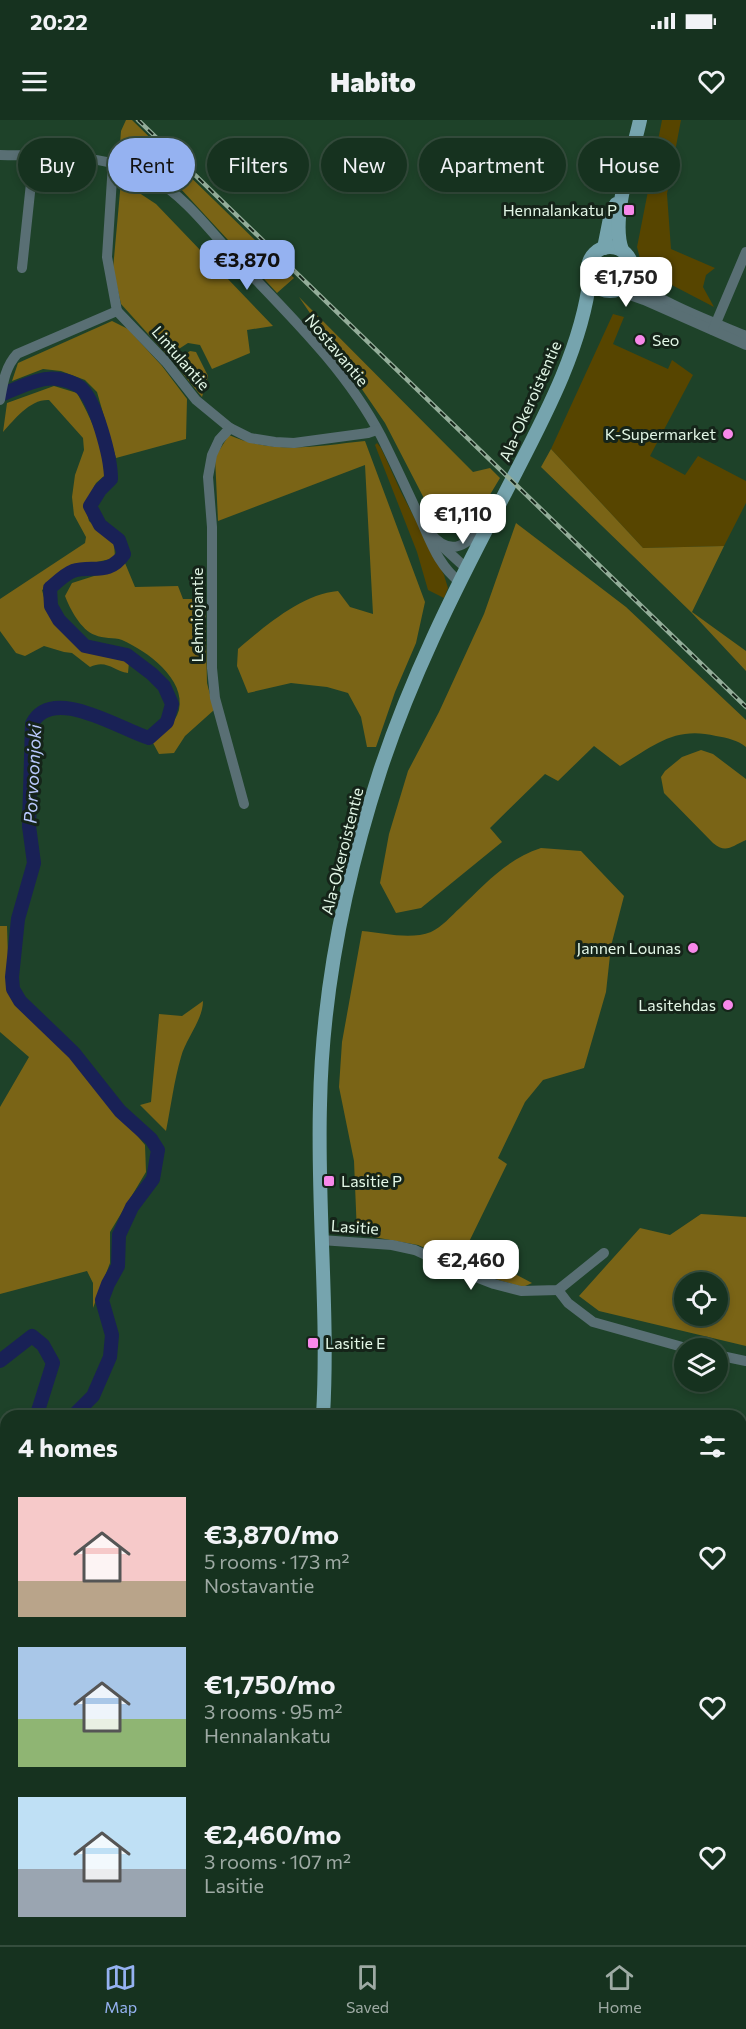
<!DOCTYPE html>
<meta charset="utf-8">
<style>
body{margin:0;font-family:Commissioner,sans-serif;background:#233e2c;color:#f1f3f6;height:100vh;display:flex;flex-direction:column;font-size:22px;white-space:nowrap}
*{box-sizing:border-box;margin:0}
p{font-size:20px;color:#9eaaa4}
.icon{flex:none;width:33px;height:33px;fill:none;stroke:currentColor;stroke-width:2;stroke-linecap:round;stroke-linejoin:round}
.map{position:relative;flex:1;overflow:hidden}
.drawer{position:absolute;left:0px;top:1290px;width:747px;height:536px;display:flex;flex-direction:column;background:#16321f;border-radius:18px 18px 0 0;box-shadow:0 3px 9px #0003,0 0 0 2px #354d3d}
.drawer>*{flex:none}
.banner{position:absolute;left:18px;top:18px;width:711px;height:54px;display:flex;gap:12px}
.fabs{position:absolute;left:674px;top:1152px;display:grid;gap:12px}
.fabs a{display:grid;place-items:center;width:54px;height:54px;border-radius:50%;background:#16321f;box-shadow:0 3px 9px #0003,0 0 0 2px #354d3d;font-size:30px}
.price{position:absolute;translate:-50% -51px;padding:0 14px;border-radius:12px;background:#fff;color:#222;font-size:20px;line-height:39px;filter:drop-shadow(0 2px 3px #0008)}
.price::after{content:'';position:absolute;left:50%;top:36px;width:18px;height:14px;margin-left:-9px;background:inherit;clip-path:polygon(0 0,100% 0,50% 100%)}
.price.active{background:#95b2f1;color:#111}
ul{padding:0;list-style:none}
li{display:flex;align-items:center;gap:18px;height:150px;padding:0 18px}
li span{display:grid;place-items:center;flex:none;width:168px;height:120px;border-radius:0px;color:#555}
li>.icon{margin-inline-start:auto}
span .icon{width:72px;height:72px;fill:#fffc;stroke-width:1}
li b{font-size:26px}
h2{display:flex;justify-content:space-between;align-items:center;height:72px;padding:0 18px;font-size:26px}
.chip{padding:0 21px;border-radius:27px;background:#16321f;box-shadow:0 3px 9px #0003,0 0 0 2px #354d3d;font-size:21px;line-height:54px}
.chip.active{background:#95b2f1;color:#111}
.status{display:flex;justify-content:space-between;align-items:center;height:42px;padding:0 30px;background:#16321f;direction:ltr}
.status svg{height:16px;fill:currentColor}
header{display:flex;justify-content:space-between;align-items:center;height:78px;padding:0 18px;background:#16321f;font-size:27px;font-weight:800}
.tabs{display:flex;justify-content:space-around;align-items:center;height:84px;border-top:2px solid #354d3d;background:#16321f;font-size:16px;color:#9eaaa4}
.tabs a{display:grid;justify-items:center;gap:3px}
.tabs .active{color:#95b2f1}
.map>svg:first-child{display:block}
.green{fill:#574500}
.forest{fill:#7a6416;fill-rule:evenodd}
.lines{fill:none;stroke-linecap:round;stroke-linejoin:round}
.stream{stroke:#192156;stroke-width:2}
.river{stroke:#192156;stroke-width:14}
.minor{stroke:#596f74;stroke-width:10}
.major{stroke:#76a4ae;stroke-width:14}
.highway{stroke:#81b9c5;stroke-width:16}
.rail-casing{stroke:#93ad99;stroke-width:4.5}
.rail{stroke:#152419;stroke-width:2;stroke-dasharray:7;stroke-linecap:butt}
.poi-dot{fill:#f888ea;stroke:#152419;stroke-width:2}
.labels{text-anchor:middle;stroke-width:6;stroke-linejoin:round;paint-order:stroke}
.poi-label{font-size:16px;fill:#e3f7e7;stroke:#152419;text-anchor:end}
.street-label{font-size:16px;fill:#e3f7e7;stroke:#152419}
.water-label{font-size:18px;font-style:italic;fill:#bac9fe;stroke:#152419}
</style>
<div class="status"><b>20:22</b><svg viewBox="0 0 49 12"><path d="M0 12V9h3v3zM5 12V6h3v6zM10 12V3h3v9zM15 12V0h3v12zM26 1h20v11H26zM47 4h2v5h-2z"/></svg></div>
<header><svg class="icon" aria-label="menu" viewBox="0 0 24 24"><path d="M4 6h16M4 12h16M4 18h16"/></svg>Habito<svg class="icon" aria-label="heart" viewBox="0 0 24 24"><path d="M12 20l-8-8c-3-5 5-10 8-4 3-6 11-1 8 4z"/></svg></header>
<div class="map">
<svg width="746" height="1825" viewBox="0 0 746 1825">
<rect width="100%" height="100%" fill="#1e4229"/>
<g class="green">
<path d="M662,0H681L667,74L671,129L715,148L706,155L703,167L714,187L643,150L637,127Z"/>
<path d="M613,194L624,197L613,224L668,249L672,240L693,255L650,336L685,355L698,336L746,361V383L724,426L643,428L551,329Z"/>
<path d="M377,323L381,328L401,372L444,455L448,468L444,478L428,470L417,432L375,325Z"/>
<path d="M0,1811H6V1820H86L103,1825H0Z"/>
<path d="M172,1820H273L278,1825H169Z"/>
</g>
<g class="forest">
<path d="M126,0H132L294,158L277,173L180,68L149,48L119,37L121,11Z"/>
<path d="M121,61L156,84L273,206L247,210L250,233L212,249L200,225L188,223L168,236L121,184L113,149Z"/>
<path d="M299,177L473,352L490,348L500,358L479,393L466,402H440L429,388L385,303Z"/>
<path d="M112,201L128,209L162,246L187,279L186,319L116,338L97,272L85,260L61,251L43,249L12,261L18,243Z"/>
<path d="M190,231L196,232L208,256L202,277L174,243Z"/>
<path d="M54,266L77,273C91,299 105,326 104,356L96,363L85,385L89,401L114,423L115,438L74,447L42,470C47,493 60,514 80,527C91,534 116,538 129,542L128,553C113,551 107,539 90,547L72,533L64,532L44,526L25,536L16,533L0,511V479L85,423L86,417L74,395L72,377L75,355L84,330L83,318L49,280C30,279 15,299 3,312L7,283Z"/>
<path d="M229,315C275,335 317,326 365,321L425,482L416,523L395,572L376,627H367L361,597L348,573L327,567L291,563L248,573L237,546L238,529C265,506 302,474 338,471L350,487L373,494L365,345L218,401L215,337Z"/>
<path d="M551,329L643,428L724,426L692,492L746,531V551L691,492L541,347Z"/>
<path d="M516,403L626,487L746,600V627C737,620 728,618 716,616C674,606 654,626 620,646L594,626L558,661L545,654L490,708L502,722L421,788L396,793L380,763L389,714L408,651L439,592L484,494Z"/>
<path d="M125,443L135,467L178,466L183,479H205L207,563L214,590L185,616L174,633L159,634L153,623C163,613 175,604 179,590C186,559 147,531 122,520C114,517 103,519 95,515C81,510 70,489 65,476L72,463L113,450Z"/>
<path d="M701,630L713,634L746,659V720C732,726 726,734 713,723L664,673L661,657L665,651L682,637Z"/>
<path d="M541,728L581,731L624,776L611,826L606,872L584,948L543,960L525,982L498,1038L507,1044L466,1128L532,1163L523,1167L495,1159L418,1125L357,1114L354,1041L339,967L342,922L362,811C383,813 411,820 431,812C442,807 451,796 460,788C485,764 507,739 541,728Z"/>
<path d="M0,806H7L9,872L16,886L71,937L145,1025L146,1052L110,1112V1143L93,1188V1163L87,1151L0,1174V987L29,937L0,912Z"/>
<path d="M203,881C203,900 186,918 181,937C174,961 171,986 166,1011L140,985L151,982L159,894L182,896Z"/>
<path d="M701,1094L746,1097V1226L599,1191L579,1176L640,1108L670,1115ZM684,1162H717V1196H684Z"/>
<path d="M741,1467L746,1468V1811L741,1808Z"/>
<path d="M741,1816L746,1819V1825H726L714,1820H741Z"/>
<path d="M331,1820H405L400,1825H327Z"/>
<path d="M417,1820H542L536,1825H417Z"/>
</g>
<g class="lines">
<g class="stream">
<path d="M741,1408L746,1404"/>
<path d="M387,1825L390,1820"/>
</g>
<g class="river">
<path d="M0,275C17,269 39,256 58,259C65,260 74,263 80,267C96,280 111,338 111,359L100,370L90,386L100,405L119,420L124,434C109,456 92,445 73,451C65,454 56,463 50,468L51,486L59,500L85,526L127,535L152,554L164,566L172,584L167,602L149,618C121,610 52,564 32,604L29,706L34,743L18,799L12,857L13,869L20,881L74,933L120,991L151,1019L158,1030L153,1059L132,1087L119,1115L118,1146L108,1164L102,1180L112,1215L110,1237L93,1276L73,1296"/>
<path d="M0,1241L32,1216L43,1225L53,1243L37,1294L39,1296"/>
</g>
<g class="minor">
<path d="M0,35C50,36 107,33 152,58C186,77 211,112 237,140C288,194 346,249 381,316C394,342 406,368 418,394C430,419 437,445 461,463"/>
<path d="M113,43L107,137L117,191"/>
<path d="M22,148L34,35"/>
<path d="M631,156C648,179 718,204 746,216"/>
<path d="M616,170L644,180L746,225"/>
<path d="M713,210L746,132"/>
<path d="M0,280C3,263 5,247 17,234L117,191L166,242L196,280L230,308L250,318L275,322L294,323L368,313L377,310"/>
<path d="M230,308L219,320L212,335L208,357L212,407V548L215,578L244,684"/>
<path d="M430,413C452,440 468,423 486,403"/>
<path d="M443,427L467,449"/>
<path d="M321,1120L392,1125L415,1130L458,1150L494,1164L521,1171L558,1170L604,1133"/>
<path d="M558,1170L568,1183L593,1202L686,1228"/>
<path d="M717,1235L746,1241"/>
</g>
<g class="major">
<circle cx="610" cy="149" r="22"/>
<path d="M604,128L610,98L616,84"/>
<path d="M622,130C610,98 633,33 640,0"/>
<path d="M323,1296C329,1193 317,1089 320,985C322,872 345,759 380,651C410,560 453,473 497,389C533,317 581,237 590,157"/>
<path d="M129,1825L134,1820"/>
</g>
<g class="highway">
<path d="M0,1803L6,1804"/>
<path d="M108,1820L118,1825"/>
<path d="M152,1825L155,1820"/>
</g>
<g class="rail-casing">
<path id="rail" d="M138,0L746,587"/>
</g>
<use href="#rail" class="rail"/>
</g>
<g class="poi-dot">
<rect x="623" y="84" width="12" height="12" rx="3"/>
<circle cx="640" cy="220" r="6"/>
<circle cx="728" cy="314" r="6"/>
<circle cx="693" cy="828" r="6"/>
<circle cx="728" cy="885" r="6"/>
<rect x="323" y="1055" width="12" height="12" rx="3"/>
<rect x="307" y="1217" width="12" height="12" rx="3"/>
</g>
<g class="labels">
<g class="poi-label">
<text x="617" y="96">Hennalankatu P</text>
<text x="652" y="226" text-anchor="start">Seo</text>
<text x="716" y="320">K-Supermarket</text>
<text x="681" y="834">Jannen Lounas</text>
<text x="716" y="891">Lasitehdas</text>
<text x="341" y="1067" text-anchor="start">Lasitie P</text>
<text x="325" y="1229" text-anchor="start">Lasitie E</text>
</g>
<g class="street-label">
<text transform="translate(337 230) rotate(50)" y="6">Nostavantie</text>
<text transform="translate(181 238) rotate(49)" y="6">Lintulantie</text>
<text transform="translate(530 281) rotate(-66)" y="6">Ala-Okeroistentie</text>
<text transform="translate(197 495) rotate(-90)" y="6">Lehmiojantie</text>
<text transform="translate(342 731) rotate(-76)" y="6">Ala-Okeroistentie</text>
<text transform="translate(355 1107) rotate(4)" y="6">Lasitie</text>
</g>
<g class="water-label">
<text transform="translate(33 654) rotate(-87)" y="6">Porvoonjoki</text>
</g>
</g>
</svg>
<div class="fabs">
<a><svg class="icon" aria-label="locate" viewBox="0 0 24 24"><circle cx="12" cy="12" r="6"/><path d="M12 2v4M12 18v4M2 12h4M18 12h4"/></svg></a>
<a><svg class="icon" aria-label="layers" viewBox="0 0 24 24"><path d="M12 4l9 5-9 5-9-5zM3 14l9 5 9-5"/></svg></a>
</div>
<b class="price active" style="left:247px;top:171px">€3,870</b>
<b class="price" style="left:626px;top:188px">€1,750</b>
<b class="price" style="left:463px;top:425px">€1,110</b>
<b class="price" style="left:471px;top:1171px">€2,460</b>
<div class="banner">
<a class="chip">Buy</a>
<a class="chip active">Rent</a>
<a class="chip">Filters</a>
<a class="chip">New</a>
<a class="chip">Apartment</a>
<a class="chip">House</a>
</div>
<section class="drawer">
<h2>4 homes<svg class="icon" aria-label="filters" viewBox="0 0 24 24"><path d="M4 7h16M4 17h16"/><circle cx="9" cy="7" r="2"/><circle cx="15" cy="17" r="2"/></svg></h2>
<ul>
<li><span style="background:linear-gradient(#f6c9c9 70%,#b9a48a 0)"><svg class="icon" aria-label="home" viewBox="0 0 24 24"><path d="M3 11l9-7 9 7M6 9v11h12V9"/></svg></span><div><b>€3,870/mo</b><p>5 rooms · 173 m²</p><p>Nostavantie</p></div><svg class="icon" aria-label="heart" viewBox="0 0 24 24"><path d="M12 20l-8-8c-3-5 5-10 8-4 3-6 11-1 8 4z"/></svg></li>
<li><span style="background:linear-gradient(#a9c7e8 60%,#8fb573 0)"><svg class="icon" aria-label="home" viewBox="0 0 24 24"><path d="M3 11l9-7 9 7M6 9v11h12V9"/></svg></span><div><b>€1,750/mo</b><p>3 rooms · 95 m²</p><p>Hennalankatu</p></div><svg class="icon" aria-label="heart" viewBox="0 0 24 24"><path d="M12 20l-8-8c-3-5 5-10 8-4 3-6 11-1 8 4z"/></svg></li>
<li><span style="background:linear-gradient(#bfe0f5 60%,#9aa5b1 0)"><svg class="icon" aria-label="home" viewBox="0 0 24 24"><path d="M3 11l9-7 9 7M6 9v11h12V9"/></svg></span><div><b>€2,460/mo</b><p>3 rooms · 107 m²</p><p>Lasitie</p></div><svg class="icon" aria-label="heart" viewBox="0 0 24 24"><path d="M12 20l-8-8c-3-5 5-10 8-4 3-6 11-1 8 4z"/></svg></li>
</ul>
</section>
</div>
<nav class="tabs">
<a class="active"><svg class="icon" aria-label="map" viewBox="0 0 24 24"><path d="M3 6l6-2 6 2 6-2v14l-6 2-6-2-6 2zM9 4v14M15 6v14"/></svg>Map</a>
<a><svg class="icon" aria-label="saved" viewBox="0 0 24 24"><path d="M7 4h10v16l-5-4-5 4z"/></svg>Saved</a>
<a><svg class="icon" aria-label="home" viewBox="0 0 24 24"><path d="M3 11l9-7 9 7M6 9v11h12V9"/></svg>Home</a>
</nav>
